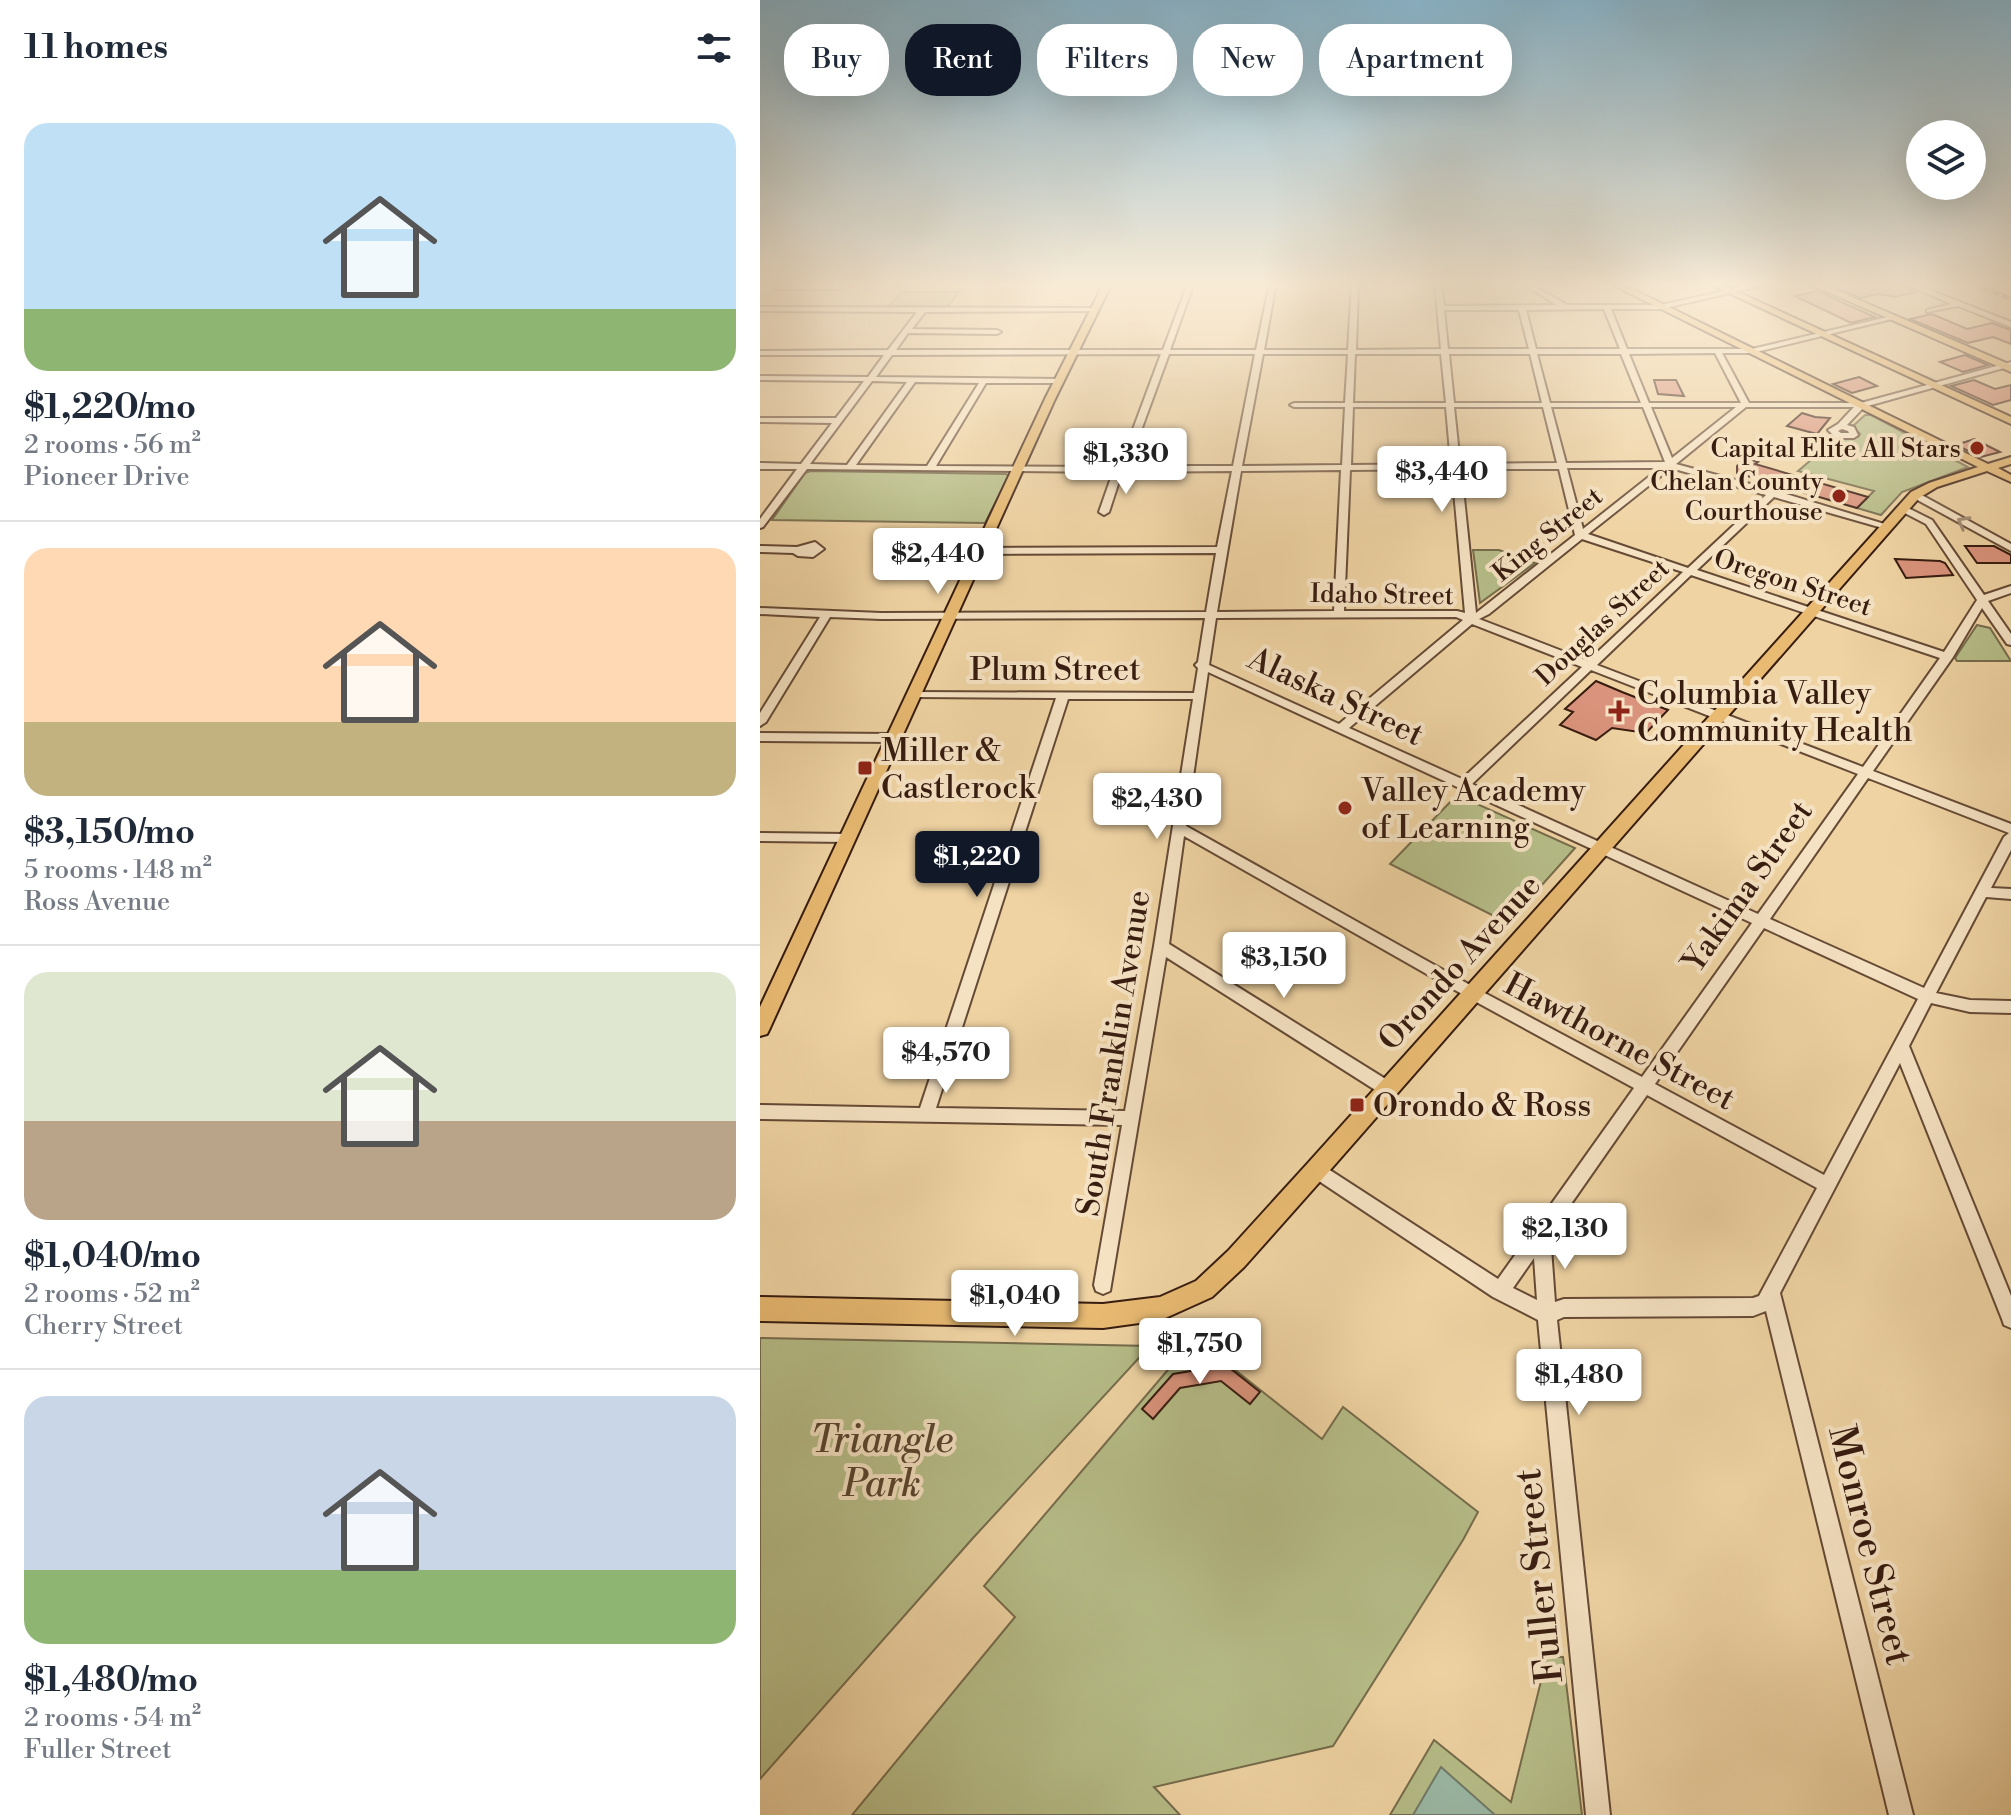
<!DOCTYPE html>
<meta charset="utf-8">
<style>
body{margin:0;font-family:"Libre Bodoni",serif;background:#f6f6f7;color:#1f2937;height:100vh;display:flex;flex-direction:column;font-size:30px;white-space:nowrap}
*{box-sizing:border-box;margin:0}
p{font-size:26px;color:#747a83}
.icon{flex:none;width:44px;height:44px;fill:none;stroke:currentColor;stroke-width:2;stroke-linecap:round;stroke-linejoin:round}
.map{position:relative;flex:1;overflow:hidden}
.sheet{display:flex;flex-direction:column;background:#fff;width:760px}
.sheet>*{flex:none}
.guide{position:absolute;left:24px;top:24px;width:760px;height:72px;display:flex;gap:16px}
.tools{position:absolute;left:1146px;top:120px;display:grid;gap:16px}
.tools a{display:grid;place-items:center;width:80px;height:80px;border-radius:50%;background:#fff;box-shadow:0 8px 32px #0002;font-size:40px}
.price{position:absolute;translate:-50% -68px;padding:0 18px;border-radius:8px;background:#fff;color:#222;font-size:26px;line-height:52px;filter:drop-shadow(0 2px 4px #0008)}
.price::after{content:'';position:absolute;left:50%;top:48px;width:24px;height:18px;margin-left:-12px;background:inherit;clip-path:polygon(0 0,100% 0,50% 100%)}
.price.active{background:#111827;color:#fff}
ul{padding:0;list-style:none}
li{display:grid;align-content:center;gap:16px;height:424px;padding:0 24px}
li+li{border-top:2px solid #e0e1e3}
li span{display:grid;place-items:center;height:248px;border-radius:24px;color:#555}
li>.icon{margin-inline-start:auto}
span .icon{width:144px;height:144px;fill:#fffc;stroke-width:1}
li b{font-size:34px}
h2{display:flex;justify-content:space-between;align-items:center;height:96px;padding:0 24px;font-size:34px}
.tag{padding:0 28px;border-radius:32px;background:#fff;box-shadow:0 8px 32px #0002;font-size:28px;line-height:72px}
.tag.active{background:#111827;color:#fff}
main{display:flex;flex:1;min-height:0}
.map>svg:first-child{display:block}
.green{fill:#b6bd88;stroke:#766c4c;stroke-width:2}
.water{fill:#9ab8a5;stroke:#727a69;stroke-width:2}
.building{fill:#da937c;stroke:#371c10;stroke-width:2}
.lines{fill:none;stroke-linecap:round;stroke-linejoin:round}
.minor-casing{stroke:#654a35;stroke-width:4}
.major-casing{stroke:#371c10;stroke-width:4}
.minor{fill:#f5e2c3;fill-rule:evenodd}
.major{fill:#e8ba72;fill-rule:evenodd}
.rail-casing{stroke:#371c10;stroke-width:4}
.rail{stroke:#f5e2c3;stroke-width:2;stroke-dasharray:5;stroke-linecap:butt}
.oneway{stroke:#a08972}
.poi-dot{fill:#8f2418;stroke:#f5e2c3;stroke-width:3}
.labels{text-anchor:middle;stroke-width:8;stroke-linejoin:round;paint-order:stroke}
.far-poi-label{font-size:26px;fill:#371c10;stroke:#f5e2c3;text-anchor:end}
.far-street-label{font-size:26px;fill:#371c10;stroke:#f5e2c3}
.street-label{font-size:32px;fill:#371c10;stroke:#f5e2c3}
.poi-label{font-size:32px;fill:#371c10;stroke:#f5e2c3;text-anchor:start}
.near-park-label{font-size:38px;font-style:italic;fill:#57442e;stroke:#f5e2c3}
.near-street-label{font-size:38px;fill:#371c10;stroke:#f5e2c3}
</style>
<main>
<section class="sheet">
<h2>11 homes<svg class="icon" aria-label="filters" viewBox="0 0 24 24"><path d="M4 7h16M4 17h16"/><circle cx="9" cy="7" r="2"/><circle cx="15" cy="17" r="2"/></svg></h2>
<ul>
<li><span style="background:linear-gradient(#bfe0f5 75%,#8fb573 0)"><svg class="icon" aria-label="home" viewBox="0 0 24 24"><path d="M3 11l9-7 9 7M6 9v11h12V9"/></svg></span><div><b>$1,220/mo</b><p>2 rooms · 56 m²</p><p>Pioneer Drive</p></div></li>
<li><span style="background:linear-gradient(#ffd9b3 70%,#c2b280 0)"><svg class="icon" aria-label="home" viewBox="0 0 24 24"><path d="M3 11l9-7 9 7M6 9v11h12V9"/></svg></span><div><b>$3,150/mo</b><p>5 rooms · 148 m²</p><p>Ross Avenue</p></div></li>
<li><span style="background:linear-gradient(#dfe7d0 60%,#b9a48a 0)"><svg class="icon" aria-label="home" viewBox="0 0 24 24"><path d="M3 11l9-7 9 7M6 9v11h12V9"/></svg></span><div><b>$1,040/mo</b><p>2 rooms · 52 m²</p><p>Cherry Street</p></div></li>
<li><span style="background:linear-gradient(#c9d6e8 70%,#8fb573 0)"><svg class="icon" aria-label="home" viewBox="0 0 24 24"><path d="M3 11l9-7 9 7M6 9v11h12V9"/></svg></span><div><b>$1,480/mo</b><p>2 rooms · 54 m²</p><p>Fuller Street</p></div></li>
</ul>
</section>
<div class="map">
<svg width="1251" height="1815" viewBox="0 0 1251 1815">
<rect width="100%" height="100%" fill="#efd3a3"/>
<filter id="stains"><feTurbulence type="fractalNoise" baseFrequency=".0025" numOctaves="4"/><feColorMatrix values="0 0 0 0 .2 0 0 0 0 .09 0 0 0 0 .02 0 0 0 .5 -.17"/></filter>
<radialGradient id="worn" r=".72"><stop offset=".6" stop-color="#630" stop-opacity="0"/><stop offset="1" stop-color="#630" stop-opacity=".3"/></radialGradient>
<g class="green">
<path d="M141,292H199L188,306H129Z"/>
<path d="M1105,415H1111L1208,467L1142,492L1121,515L1097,508L1114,491L1038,471L1077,438L1098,437L1100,434L1092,427Z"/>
<path d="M51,471L246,474L249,476L225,523L12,520L45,473Z"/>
<path d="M713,550H739L775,563L720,603Z"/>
<path d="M1217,625L1230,628L1251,661H1197L1195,658Z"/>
<path d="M697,795L815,848L748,923L630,864Z"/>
<path d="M0,1338L390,1346L213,1538L0,1779Z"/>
<path d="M435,1338L562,1439L583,1407L718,1512L703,1540L573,1746L394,1787L420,1815H92L255,1617L224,1586Z"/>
<path d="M787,1657H803L822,1815H630L674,1740L751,1802Z"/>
</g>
<path class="water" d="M681,1767L735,1815H653Z"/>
<g class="building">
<path d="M1067,283H1136L1155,292L1135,297L1119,294L1101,298Z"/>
<path d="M1058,291L1081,302L1115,317L1091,323L1035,296Z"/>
<path d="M1172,314L1207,329L1232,323L1251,330V344L1233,337L1208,343L1150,319Z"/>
<path d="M1205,355L1228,365L1203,372L1180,362Z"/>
<path d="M1099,377L1117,386L1092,393L1073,384Z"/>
<path d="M894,380H916L924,396L898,394Z"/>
<path d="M1214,380L1235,389L1251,385V400L1233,405L1191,386Z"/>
<path d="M1042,413L1055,417L1070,418L1057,434L1027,426Z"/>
<path d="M1214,439L1240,452L1221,457L1196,445Z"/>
<path d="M987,458L998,462L995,464L1108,497L1097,508L977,473V466Z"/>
<path d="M1205,546H1234L1251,555V563H1217Z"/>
<path d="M1135,559L1180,561L1185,563L1193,575L1146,578Z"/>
<path d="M836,681L862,692L908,710L886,733L852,728L836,740L800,725L813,712L805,709Z"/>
<path d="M466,1365L500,1392L490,1404L461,1381L420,1388L393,1419L382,1409L413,1374Z"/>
</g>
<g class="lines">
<g class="minor-casing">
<g id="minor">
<path d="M89,283H99L84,289H17L14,287L17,285Z"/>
<path d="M428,283H434L410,350H496L510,283H516L504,350H588L592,283H598L596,350L681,349L675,283H681L684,306L797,305L761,283H769L807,305H901L1000,283H1013L901,309H851L867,349H992L1132,316L1136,318L992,353H962L989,403H1101L1251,362V366L1104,407L1087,425L1094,427L1098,435L1094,438H1076L1068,430L1078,424L1094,407H986L916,464L1016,491L1131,526L1126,529L1014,497L937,570L1184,652L1217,600L1166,524L1139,510L1137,508L1142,505L1172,520L1224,595L1251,586V593L1228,601L1251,634V645L1247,644L1222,608L1193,657L1113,771L1251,824V850L1231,888L1251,889V899L1226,897L1176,993L1210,1000L1251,1001V1013L1210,1012L1171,1003L1149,1046L1251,1296V1328L1244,1325L1242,1319L1140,1063L1020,1293L1153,1815H1129L1006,1311L993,1316L804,1317L797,1320L850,1815H826L778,1320L733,1297L550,1175L547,1170L550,1165L556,1163L562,1165L738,1279L874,1088L709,998L424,836L409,944L632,1083L634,1088L632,1093L626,1095L620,1093L406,957L350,1291L343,1294L336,1291L334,1285L362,1125L0,1119V1105L160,1108L296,698L154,697L150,696V692L434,693L438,668L435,665L438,662L445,618L121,619L70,617L6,722L0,726V713L60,617L0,614V608L121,613L446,612L456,553L220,554L215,551L220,548L457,547L472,471L362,472L349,512L344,515L339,512L353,472L47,469L3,527L0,528V519L37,469H0V463L41,464L72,423L0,422V418H76L104,381L0,380V376L108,377L124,355H0V351L128,350L157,312L0,311V307L335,308L337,311L165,312L152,329L237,330L241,332L237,334L148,333L136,350H403ZM844,309L860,349H776L766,310ZM684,310H759L769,349H688ZM955,353L981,403H889L869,354ZM401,354L359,467L176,466L226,383H299L303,381L299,379L116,377L132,355ZM409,354H495L473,466H368ZM503,354H588L585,403H534L530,405L534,407H585L582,465L482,466ZM595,354H681L686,403H593ZM689,354H770L782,403H694ZM777,354H861L881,403H790ZM112,381L147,382L87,465L50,464ZM155,382L219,383L167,466L96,465ZM593,407H686L691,464L591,465ZM694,407H783L797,463L700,464ZM791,407H883L905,462L806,463ZM891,407H976L912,458ZM1082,429L1088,431L1089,433H1081L1078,431ZM807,468H900L823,529ZM911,468L1006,495L928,568L828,534ZM692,469L705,613L697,611H584L590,470ZM701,469H799L815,535L716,613ZM581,470L574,611L457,612L481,471ZM822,539L923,572L828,661L719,619L729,614ZM931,575L1180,658L1103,767L837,665ZM696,617L703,620L579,724L449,665L456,618ZM712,624L822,667L702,779L589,728ZM831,670L1098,774L998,914L712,784ZM448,672L992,923L882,1077L719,990L426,826ZM308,699H433L394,946L365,1111L176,1108ZM1108,778L1249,833L1244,837L1164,988L1010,919ZM1004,928L1158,999L1064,1175L895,1084ZM887,1095L1057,1188L999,1296L993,1298L804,1299L795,1302L790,1234ZM774,1258L777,1300L753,1288Z"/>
<path d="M1143,283H1152L1251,322V327L1198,306L1167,312V310L1191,304Z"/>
<path d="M1152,493H1158L1251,544V551L1152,497Z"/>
<path d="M55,542L64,549L53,557L38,556L33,553L0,552V546L37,547Z"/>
<path d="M133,546L136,547L144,560H214L219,563L214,566H144L136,564L128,549Z"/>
<path d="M0,733L134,734L140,738L134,742L0,741Z"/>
<path d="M0,833L88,834L95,838L88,842L0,841Z"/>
</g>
</g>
<g class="major-casing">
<g id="major">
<path d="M344,283H352L295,399L10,1028L7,1034L0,1036V1007L285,399Z"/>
<path d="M849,283H860L1228,464L1251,457V464L1238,468L1251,475V482L1227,471L1177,487L1159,498L564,1177L484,1267L452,1297L401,1320L343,1328L0,1321V1297L343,1304L400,1297L436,1281L468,1251L548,1163L1151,492L1169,483L1218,467Z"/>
<path d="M947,283H958L1251,417V424Z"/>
<path d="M1047,283H1059L1251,365V372Z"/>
</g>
</g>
<use href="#minor" class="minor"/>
<use href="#major" class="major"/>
<g class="rail-casing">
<path id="rail" d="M1210,283L1251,299"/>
</g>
<use href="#rail" class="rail"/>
</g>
<defs><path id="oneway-chevron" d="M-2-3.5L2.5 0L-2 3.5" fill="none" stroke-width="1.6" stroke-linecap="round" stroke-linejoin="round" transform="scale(2)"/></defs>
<use class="oneway" href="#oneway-chevron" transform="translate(1203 522) rotate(-151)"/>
<linearGradient id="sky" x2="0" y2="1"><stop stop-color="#89b6cd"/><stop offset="0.53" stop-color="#f8ebd6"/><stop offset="1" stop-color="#f8ebd6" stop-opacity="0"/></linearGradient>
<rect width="1251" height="537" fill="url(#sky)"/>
<g class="poi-dot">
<circle cx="1217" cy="448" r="8"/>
<circle cx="1079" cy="496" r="8"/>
<path d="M855 699h8v8h8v8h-8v8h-8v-8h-8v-8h8z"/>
<rect x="97" y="760" width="16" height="16" rx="4"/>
<circle cx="585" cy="808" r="8"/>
<rect x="589" y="1097" width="16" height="16" rx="4"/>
</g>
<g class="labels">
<g class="far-poi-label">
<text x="1201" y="457">Capital Elite All Stars</text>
<text x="1063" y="490">Chelan County<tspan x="1063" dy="30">Courthouse</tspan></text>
</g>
<g class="far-street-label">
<text transform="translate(787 534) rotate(-39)" y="9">King Street</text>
<text transform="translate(1033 582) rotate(18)" y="9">Oregon Street</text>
<text transform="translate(622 594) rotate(1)" y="9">Idaho Street</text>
<text transform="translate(842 622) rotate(-43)" y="9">Douglas Street</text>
</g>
<g class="street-label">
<text x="295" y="680">Plum Street</text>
<text transform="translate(576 696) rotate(25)" y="11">Alaska Street</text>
<text transform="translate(987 886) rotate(-55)" y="11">Yakima Street</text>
<text transform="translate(699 962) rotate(-48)" y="11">Orondo Avenue</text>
<text transform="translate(860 1041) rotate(28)" y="11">Hawthorne Street</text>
<text transform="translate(353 1053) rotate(-81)" y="11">South Franklin Avenue</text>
</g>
<g class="poi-label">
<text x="877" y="704">Columbia Valley<tspan x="877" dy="37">Community Health</tspan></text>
<text x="121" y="761">Miller &amp;<tspan x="121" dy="37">Castlerock</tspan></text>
<text x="601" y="801">Valley Academy<tspan x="601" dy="37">of Learning</tspan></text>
<text x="613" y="1116">Orondo &amp; Ross</text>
</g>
<g class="near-park-label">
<text x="122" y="1452">Triangle<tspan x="122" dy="44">Park</tspan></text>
</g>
<g class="near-street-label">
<text transform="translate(1111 1545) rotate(76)" y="13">Monroe Street</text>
<text transform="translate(778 1576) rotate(-96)" y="13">Fuller Street</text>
</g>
</g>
<rect width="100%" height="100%" filter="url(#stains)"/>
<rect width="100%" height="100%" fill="url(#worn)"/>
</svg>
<div class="tools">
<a><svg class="icon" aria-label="layers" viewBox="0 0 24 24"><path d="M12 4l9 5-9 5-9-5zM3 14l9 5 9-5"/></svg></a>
</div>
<b class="price" style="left:366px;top:496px">$1,330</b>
<b class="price" style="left:682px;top:514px">$3,440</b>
<b class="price" style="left:178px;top:596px">$2,440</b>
<b class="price" style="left:397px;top:841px">$2,430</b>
<b class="price active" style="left:217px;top:899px">$1,220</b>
<b class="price" style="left:524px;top:1000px">$3,150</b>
<b class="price" style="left:186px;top:1095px">$4,570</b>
<b class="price" style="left:805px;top:1271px">$2,130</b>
<b class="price" style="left:255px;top:1338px">$1,040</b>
<b class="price" style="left:440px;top:1386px">$1,750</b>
<b class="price" style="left:819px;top:1417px">$1,480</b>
<div class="guide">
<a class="tag">Buy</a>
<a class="tag active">Rent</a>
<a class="tag">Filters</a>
<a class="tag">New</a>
<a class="tag">Apartment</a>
</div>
</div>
</main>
